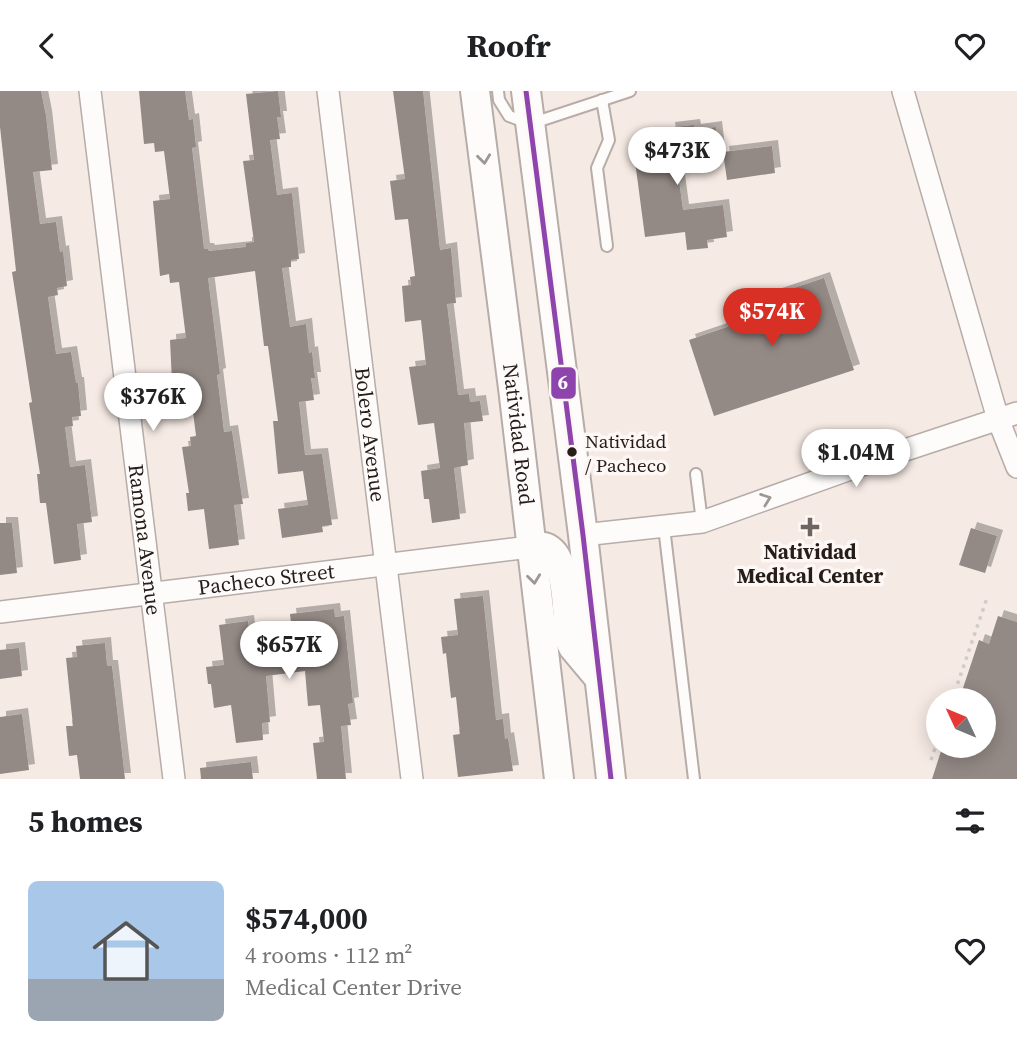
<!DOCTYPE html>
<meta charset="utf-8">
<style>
body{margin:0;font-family:"Source Serif 4",serif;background:#f6f6f6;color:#202124;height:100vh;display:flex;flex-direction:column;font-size:26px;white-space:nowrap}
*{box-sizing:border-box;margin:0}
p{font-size:23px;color:#757577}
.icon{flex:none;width:38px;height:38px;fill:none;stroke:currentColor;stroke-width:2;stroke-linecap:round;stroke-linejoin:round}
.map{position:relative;height:688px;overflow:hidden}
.details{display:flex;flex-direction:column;background:#fff;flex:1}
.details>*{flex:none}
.needle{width:46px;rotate:314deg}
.fabs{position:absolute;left:926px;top:597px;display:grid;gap:14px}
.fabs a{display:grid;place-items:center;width:70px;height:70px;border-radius:50%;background:#fff;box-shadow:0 4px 18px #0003;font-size:35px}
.price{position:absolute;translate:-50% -60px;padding:0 16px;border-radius:24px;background:#fff;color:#222;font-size:23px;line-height:46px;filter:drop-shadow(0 2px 4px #0008)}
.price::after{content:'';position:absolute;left:50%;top:42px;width:21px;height:16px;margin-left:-10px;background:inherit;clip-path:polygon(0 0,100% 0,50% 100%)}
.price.active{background:#d93025;color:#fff}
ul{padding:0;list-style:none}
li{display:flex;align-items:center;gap:21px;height:175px;padding:0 28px}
li span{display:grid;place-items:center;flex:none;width:196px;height:140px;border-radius:10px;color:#555}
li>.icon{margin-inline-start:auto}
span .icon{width:84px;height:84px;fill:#fffc;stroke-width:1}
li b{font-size:30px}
h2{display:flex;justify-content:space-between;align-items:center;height:84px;padding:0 28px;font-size:30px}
header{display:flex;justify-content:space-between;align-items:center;height:91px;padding:0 28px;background:#fff;font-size:32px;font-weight:700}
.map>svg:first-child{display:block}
.building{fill:#938985;filter:url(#shadow)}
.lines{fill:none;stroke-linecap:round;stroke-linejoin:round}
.service-casing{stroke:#b6aca8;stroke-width:14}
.minor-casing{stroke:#b6aca8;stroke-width:24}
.secondary-casing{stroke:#b6aca8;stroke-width:32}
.path{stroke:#d0ccca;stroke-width:3.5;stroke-dasharray:3.5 5;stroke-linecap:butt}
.service{stroke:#fefcfb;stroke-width:10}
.minor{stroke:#fefcfb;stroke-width:21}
.secondary{stroke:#fefcfb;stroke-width:28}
.bus-1-casing{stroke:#fdf7f5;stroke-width:10}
.bus-1{stroke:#8e44ad;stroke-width:5}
.oneway{stroke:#9d9795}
.bus-dot{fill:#261c18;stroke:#fdf7f5;stroke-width:2.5}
.poi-dot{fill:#6f645f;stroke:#fdf7f5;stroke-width:2.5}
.labels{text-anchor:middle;stroke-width:7;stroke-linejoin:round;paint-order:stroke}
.bus-label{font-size:19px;fill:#261c18;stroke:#fdf7f5;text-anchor:start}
.street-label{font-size:21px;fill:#261c18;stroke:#fdf7f5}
.poi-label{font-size:21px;font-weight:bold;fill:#261c18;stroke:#fdf7f5}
.line-badge{stroke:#fdf7f5;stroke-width:2.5}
.badge-label{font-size:19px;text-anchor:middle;font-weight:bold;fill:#fff}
</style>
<header><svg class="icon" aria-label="back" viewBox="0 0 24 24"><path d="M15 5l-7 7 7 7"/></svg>Roofr<svg class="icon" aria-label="heart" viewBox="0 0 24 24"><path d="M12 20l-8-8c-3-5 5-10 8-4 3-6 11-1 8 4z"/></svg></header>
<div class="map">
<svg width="1017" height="688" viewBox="0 0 1017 688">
<defs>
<filter id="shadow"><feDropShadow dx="6" dy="-6" stdDeviation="0" flood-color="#0004"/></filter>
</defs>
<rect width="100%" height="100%" fill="#f6eae4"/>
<g class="building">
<path d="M0,0H41L46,25L52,79L33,81L40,133L56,131L60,161L63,160L67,195L57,197L58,204L48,206L56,263L71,261L76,292H78L81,325L72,326L73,335L65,336L70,376L85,374L92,431L77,433L81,469L54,473L46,412H40L37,383H40L29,312L32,311L12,181L16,180L0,36Z"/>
<path d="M139,0H185L189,29L193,28L196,56L192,57L204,158H208L209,160L246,156V152L254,151L243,70L254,69L246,3L278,0L281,26H277L280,48L270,49L277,104L292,102L299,168L291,169V176L282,177L290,236L306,233L309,262L312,261L315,287H311L314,309L299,311L305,364L322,363L332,434L322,435L323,441L282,447L278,418L308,414L303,380L278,383L273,330H278L268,255H264L255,180L208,187L220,283L217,284L224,341L232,340L243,413L234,414L239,454L209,458L204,418L188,420L186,402H189L182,356L191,355L190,346L196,345L189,289L172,291L170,249L186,247L179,191L170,192L169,183L160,185L153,110L170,108L164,60L155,61L154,52L144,53Z"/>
<path d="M393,0H423L440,159L451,157L456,212L447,213L458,304L469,303L470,311L480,310L483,330L464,332L468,374L454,377L460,428L432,432L429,408H424L421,380L440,377L434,332L418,334L409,276L426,274L421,229L405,231L402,195L411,194L410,186L415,185L408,128L395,129L390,90L405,88Z"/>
<path d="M694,34L695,39L716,36L720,70L677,75L683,119L723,114L727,146L707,149L708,157L687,159L685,141L645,146L633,55L671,51L669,37Z"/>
<path d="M772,55L775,82L727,89L723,61Z"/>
<path d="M824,187L854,279L714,325L689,249L730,235L725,220Z"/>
<path d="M0,432H12L17,482L0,484Z"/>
<path d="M971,437L997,445L985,482L959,474Z"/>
<path d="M483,505L496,629L503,628L505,648L508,647L513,680L458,686L453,644L460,643L456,606L451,607L446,562L443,563L441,546L458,544L454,508Z"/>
<path d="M334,518L335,526L344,525L353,612L348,613L351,634L341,635L346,688H317L313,652L324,651L320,614L308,615L305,580L266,585L270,631L262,632L263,649L236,652L231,614L214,617L211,593H208L206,576L224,574L219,534L248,530L251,556L293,550L290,523Z"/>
<path d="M998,525L1017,531V688H932L943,654H984V609H959L979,549L989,553Z"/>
<path d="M105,552L107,575H112L125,688H80L77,664L69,665L66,635H73L66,567L77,566L76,555Z"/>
<path d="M19,557L22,585L0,588V559Z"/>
<path d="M22,623L29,679L0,683V626Z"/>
<path d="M251,671L253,688H201L200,677Z"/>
</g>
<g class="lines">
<g class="service-casing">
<g id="service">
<path d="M498,0L499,9L509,25L530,33L630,0"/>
<path d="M602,9L609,49L597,77L607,155"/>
<path d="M696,383L702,431"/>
<path d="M664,436L694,688"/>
</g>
</g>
<g class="minor-casing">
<g id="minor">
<path id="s1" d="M90,0L174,688"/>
<path id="s2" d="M328,0L412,688"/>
<path d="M903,0L998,328L1017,376"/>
<path d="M583,444L702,431L884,366L1017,322"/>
<path id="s3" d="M0,521L530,456"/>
</g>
</g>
<g class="secondary-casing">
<g id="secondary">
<path id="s4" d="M475,0L513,297L559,688"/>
<path d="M526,0L583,444L611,688"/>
<path d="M530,456C536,456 542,454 547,457C569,468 567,526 569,548L573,556L599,587"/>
</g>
</g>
<g class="path">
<path d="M952,609L987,507"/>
<path d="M931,669L938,648"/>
</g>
<use href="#service" class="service"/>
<use href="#minor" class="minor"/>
<use href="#secondary" class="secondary"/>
<g class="bus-1-casing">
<path id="bus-1" d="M526,0L583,444L611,688"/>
</g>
<use href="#bus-1" class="bus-1"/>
</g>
<defs><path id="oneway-chevron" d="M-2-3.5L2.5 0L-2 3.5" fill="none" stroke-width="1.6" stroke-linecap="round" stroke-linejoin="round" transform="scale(1.75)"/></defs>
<g class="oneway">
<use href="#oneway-chevron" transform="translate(484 68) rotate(83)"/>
<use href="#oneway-chevron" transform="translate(766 408) rotate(-20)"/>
<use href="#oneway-chevron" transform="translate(534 488) rotate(83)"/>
</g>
<circle class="bus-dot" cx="572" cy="361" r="6"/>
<path class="poi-dot" d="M806.5 425.5h7v7h7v7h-7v7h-7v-7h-7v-7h7z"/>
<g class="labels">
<g class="bus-label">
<text x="585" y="357">Natividad<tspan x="585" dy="24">/ Pacheco</tspan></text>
</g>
<g class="street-label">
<text dy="7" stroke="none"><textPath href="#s2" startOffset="346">Bolero Avenue</textPath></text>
<text dy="7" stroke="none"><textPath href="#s4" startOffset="346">Natividad Road</textPath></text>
<text dy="7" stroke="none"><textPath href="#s1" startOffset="452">Ramona Avenue</textPath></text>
<text dy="7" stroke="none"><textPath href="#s3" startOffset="268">Pacheco Street</textPath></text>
</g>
<g class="poi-label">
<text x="810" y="468">Natividad<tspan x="810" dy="24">Medical Center</tspan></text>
</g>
</g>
<rect class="line-badge" x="550" y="275" width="27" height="34" rx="7" fill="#8e44ad"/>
<g class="badge-label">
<text x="563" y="298">6</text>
</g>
</svg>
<div class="fabs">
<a><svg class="needle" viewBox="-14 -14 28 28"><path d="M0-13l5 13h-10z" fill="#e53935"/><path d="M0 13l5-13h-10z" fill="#757577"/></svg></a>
</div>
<b class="price" style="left:677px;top:96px">$473K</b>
<b class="price active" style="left:772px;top:257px">$574K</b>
<b class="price" style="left:153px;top:342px">$376K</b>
<b class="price" style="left:856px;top:398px">$1.04M</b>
<b class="price" style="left:289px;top:590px">$657K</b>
</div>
<section class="details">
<h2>5 homes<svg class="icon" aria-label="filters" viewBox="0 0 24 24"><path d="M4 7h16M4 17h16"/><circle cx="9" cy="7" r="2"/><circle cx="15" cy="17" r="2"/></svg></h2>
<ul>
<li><span style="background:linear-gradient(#a9c7e8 70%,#9aa5b1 0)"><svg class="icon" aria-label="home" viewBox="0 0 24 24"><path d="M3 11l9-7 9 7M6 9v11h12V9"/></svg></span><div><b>$574,000</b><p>4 rooms · 112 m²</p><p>Medical Center Drive</p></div><svg class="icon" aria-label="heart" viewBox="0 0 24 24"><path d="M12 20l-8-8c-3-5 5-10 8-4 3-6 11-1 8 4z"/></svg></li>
</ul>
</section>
